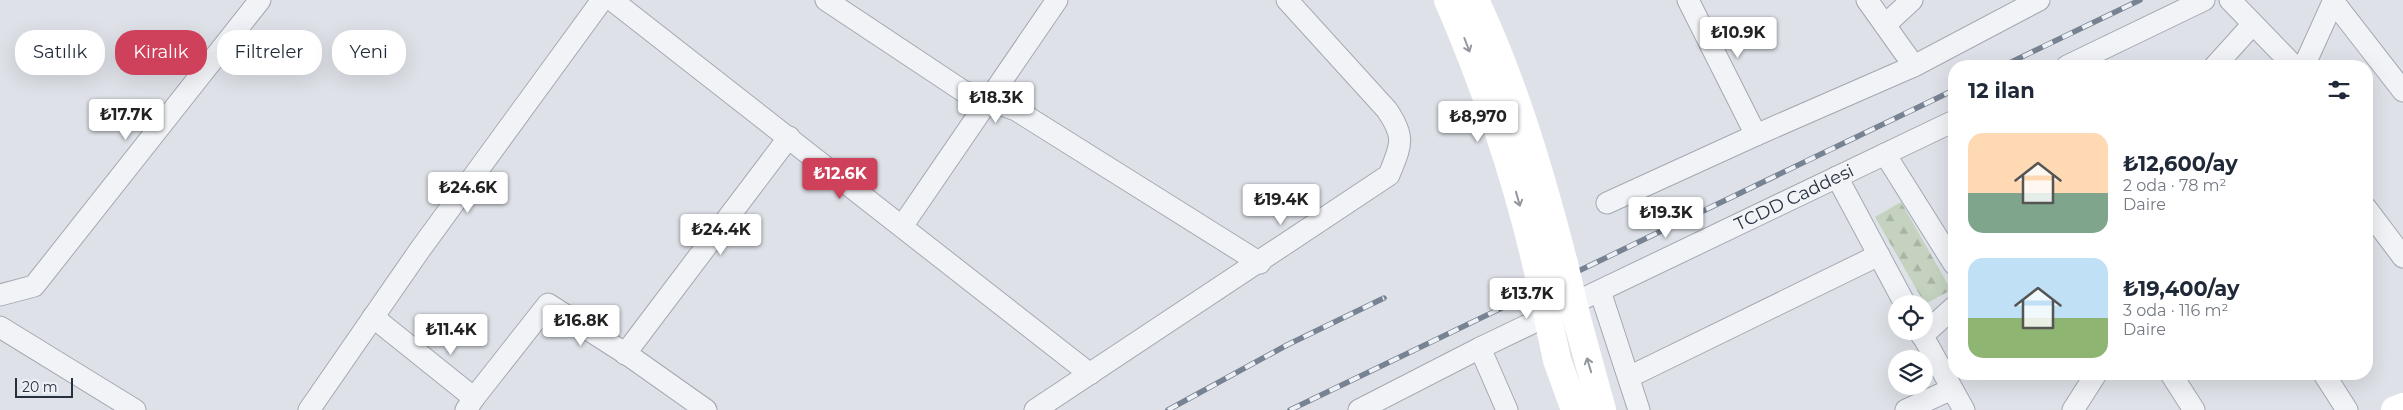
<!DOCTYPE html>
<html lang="tr">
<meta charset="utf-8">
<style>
body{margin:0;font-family:Montserrat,sans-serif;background:#f2f2f3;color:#1f2937;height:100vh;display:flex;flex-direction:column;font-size:19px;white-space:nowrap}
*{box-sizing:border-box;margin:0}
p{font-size:16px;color:#747a83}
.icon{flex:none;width:28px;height:28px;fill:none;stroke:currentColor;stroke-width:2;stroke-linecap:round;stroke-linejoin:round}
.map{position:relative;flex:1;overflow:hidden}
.panel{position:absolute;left:1948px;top:60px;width:425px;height:320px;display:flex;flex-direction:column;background:#fff;border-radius:20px;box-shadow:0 5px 20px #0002}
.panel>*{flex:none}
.guide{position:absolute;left:15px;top:30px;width:475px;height:45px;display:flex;gap:10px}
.fabs{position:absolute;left:1888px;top:295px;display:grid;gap:10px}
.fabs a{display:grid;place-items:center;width:45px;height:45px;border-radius:50%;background:#fff;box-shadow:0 5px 20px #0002;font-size:25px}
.scale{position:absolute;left:15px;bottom:12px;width:58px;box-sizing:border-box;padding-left:5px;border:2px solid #27303f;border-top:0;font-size:14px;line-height:18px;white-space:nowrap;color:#27303f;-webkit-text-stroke:4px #edf1f5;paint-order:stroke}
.price{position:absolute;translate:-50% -42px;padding:0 11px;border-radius:5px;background:#fff;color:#222;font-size:16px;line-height:32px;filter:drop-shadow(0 1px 2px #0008)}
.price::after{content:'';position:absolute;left:50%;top:30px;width:15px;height:11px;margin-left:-8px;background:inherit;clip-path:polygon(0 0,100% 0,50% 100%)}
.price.active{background:#cf415a;color:#fff}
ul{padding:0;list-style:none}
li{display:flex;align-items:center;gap:15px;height:125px;padding:0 20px}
li span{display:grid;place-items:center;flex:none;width:140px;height:100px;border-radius:15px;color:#555}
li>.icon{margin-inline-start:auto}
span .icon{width:60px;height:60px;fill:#fffc;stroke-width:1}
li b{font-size:21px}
h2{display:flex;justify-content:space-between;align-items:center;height:60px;padding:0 20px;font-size:21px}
.pill{padding:0 18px;border-radius:20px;background:#fff;box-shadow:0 5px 20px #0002;font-size:18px;line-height:45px}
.pill.active{background:#cf415a;color:#fff}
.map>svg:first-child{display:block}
.forest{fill:url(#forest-firs)}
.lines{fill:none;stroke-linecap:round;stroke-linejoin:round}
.minor-casing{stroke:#a3a9b2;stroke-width:23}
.minor{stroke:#f1f3f6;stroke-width:21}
.secondary{stroke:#fff;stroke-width:28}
.rail-casing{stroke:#778292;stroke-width:5.5}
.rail{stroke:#edf1f5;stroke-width:4;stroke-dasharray:11;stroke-linecap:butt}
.secondary-bridge{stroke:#fff;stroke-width:28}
.oneway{stroke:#93989f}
.labels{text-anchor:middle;stroke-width:4;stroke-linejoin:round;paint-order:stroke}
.street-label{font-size:18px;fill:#27303f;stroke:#edf1f5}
</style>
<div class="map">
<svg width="2403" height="410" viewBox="0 0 2403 410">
<defs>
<pattern id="forest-firs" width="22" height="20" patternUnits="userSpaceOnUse" patternTransform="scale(1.25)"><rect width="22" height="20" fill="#c4d2bf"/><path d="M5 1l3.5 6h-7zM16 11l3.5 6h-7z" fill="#a8b5a5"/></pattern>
</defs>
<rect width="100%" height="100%" fill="#dee2e8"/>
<path class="forest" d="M1901,202L1951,290L1925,304L1875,217Z"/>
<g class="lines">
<g class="minor-casing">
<g id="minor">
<path d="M612,0L1090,374"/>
<path d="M826,0L963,91L1016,110L1260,263"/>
<path d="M1688,0L1756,135"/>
<path d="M1867,0L1914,66"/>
<path d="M2230,0L2294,66"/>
<path d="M2333,1L2403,91"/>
<path d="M1885,25L1912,0"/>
<path d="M2067,66L2204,0"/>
<path d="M2215,66L2253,24"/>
<path d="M2304,66L2334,0"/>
<path d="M1885,154L1954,264"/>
<path d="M1837,177L1905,304"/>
<path d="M1607,203L1756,135L1914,66L2039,0"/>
<path d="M2366,208L2403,257"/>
<path d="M903,225L1057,0"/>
<path d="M1600,291L1639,410"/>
<path d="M0,295L34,286L260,0"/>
<path d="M373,317L474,398L466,410"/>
<path d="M0,327L135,410"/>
<path d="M1920,331L1964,410"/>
<path d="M1922,336L1954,307"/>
<path d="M625,354L789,137"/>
<path d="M2171,374L2194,410"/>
<path d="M2324,374L2347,410"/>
<path d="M1629,377L1879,255"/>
<path d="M474,398L548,304L631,357L706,410"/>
<path d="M309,410L419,251L602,0"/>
<path d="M1035,410L1389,175C1401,145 1406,138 1387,110L1287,0"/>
<path d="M1359,410L1480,348"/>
<path id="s1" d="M1507,410L1480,348L1954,121"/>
<path d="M1906,410L1952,389"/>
<path d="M2073,410L2096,374"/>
</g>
</g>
<use href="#minor" class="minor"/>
<g class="secondary">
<path d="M1448,0C1486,88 1518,182 1539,276"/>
<path d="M1475,0C1514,83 1541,174 1564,264"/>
<path d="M1577,319L1602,410"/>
<path d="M1551,332L1557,360L1575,410"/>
<path d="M2395,410L2403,407"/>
</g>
<g class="rail-casing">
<g id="rail">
<path d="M2003,66L2140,0"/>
<path d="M1168,410L1287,345L1384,298"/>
<path d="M1290,410L1954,90"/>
</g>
</g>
<use href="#rail" class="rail"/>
<g class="secondary-bridge">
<path d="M1564,264L1577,319"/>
<path d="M1539,276L1551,332"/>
</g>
</g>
<defs><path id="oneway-shaft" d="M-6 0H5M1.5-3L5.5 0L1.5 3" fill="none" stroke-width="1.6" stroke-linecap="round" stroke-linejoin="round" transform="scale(1.25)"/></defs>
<g class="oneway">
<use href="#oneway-shaft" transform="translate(1467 45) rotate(69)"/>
<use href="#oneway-shaft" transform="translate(1518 199) rotate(74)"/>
<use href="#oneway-shaft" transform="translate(1589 365) rotate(-107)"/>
</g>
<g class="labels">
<g class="street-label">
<text dy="6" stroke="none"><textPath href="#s1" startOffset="416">TCDD Caddesi</textPath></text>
</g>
</g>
</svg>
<div class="fabs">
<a><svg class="icon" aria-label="locate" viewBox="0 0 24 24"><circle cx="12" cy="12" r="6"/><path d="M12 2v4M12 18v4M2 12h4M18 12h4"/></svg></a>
<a><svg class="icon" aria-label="layers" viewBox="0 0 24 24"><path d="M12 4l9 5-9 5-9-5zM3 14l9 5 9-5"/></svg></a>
</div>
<div class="scale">20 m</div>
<b class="price" style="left:1738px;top:59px">₺10.9K</b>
<b class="price" style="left:996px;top:124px">₺18.3K</b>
<b class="price" style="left:126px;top:141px">₺17.7K</b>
<b class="price" style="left:1478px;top:143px">₺8,970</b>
<b class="price active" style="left:840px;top:200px">₺12.6K</b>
<b class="price" style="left:468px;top:214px">₺24.6K</b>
<b class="price" style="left:1281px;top:226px">₺19.4K</b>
<b class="price" style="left:1666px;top:239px">₺19.3K</b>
<b class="price" style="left:721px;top:256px">₺24.4K</b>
<b class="price" style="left:1527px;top:320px">₺13.7K</b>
<b class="price" style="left:581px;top:347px">₺16.8K</b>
<b class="price" style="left:451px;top:356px">₺11.4K</b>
<div class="guide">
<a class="pill">Satılık</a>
<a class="pill active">Kiralık</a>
<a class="pill">Filtreler</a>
<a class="pill">Yeni</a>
</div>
<section class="panel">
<h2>12 ilan<svg class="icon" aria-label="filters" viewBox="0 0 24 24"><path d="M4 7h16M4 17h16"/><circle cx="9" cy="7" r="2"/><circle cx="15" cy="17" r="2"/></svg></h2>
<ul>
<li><span style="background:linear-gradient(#ffd9b3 60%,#7fa58c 0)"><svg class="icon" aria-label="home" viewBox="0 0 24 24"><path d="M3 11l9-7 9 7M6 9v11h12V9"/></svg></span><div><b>₺12,600/ay</b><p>2 oda · 78 m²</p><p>Daire</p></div></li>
<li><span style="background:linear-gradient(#bfe0f5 60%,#8fb573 0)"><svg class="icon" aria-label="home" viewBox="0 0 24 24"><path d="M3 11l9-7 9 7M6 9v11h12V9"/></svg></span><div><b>₺19,400/ay</b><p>3 oda · 116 m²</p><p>Daire</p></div></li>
</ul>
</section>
</div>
